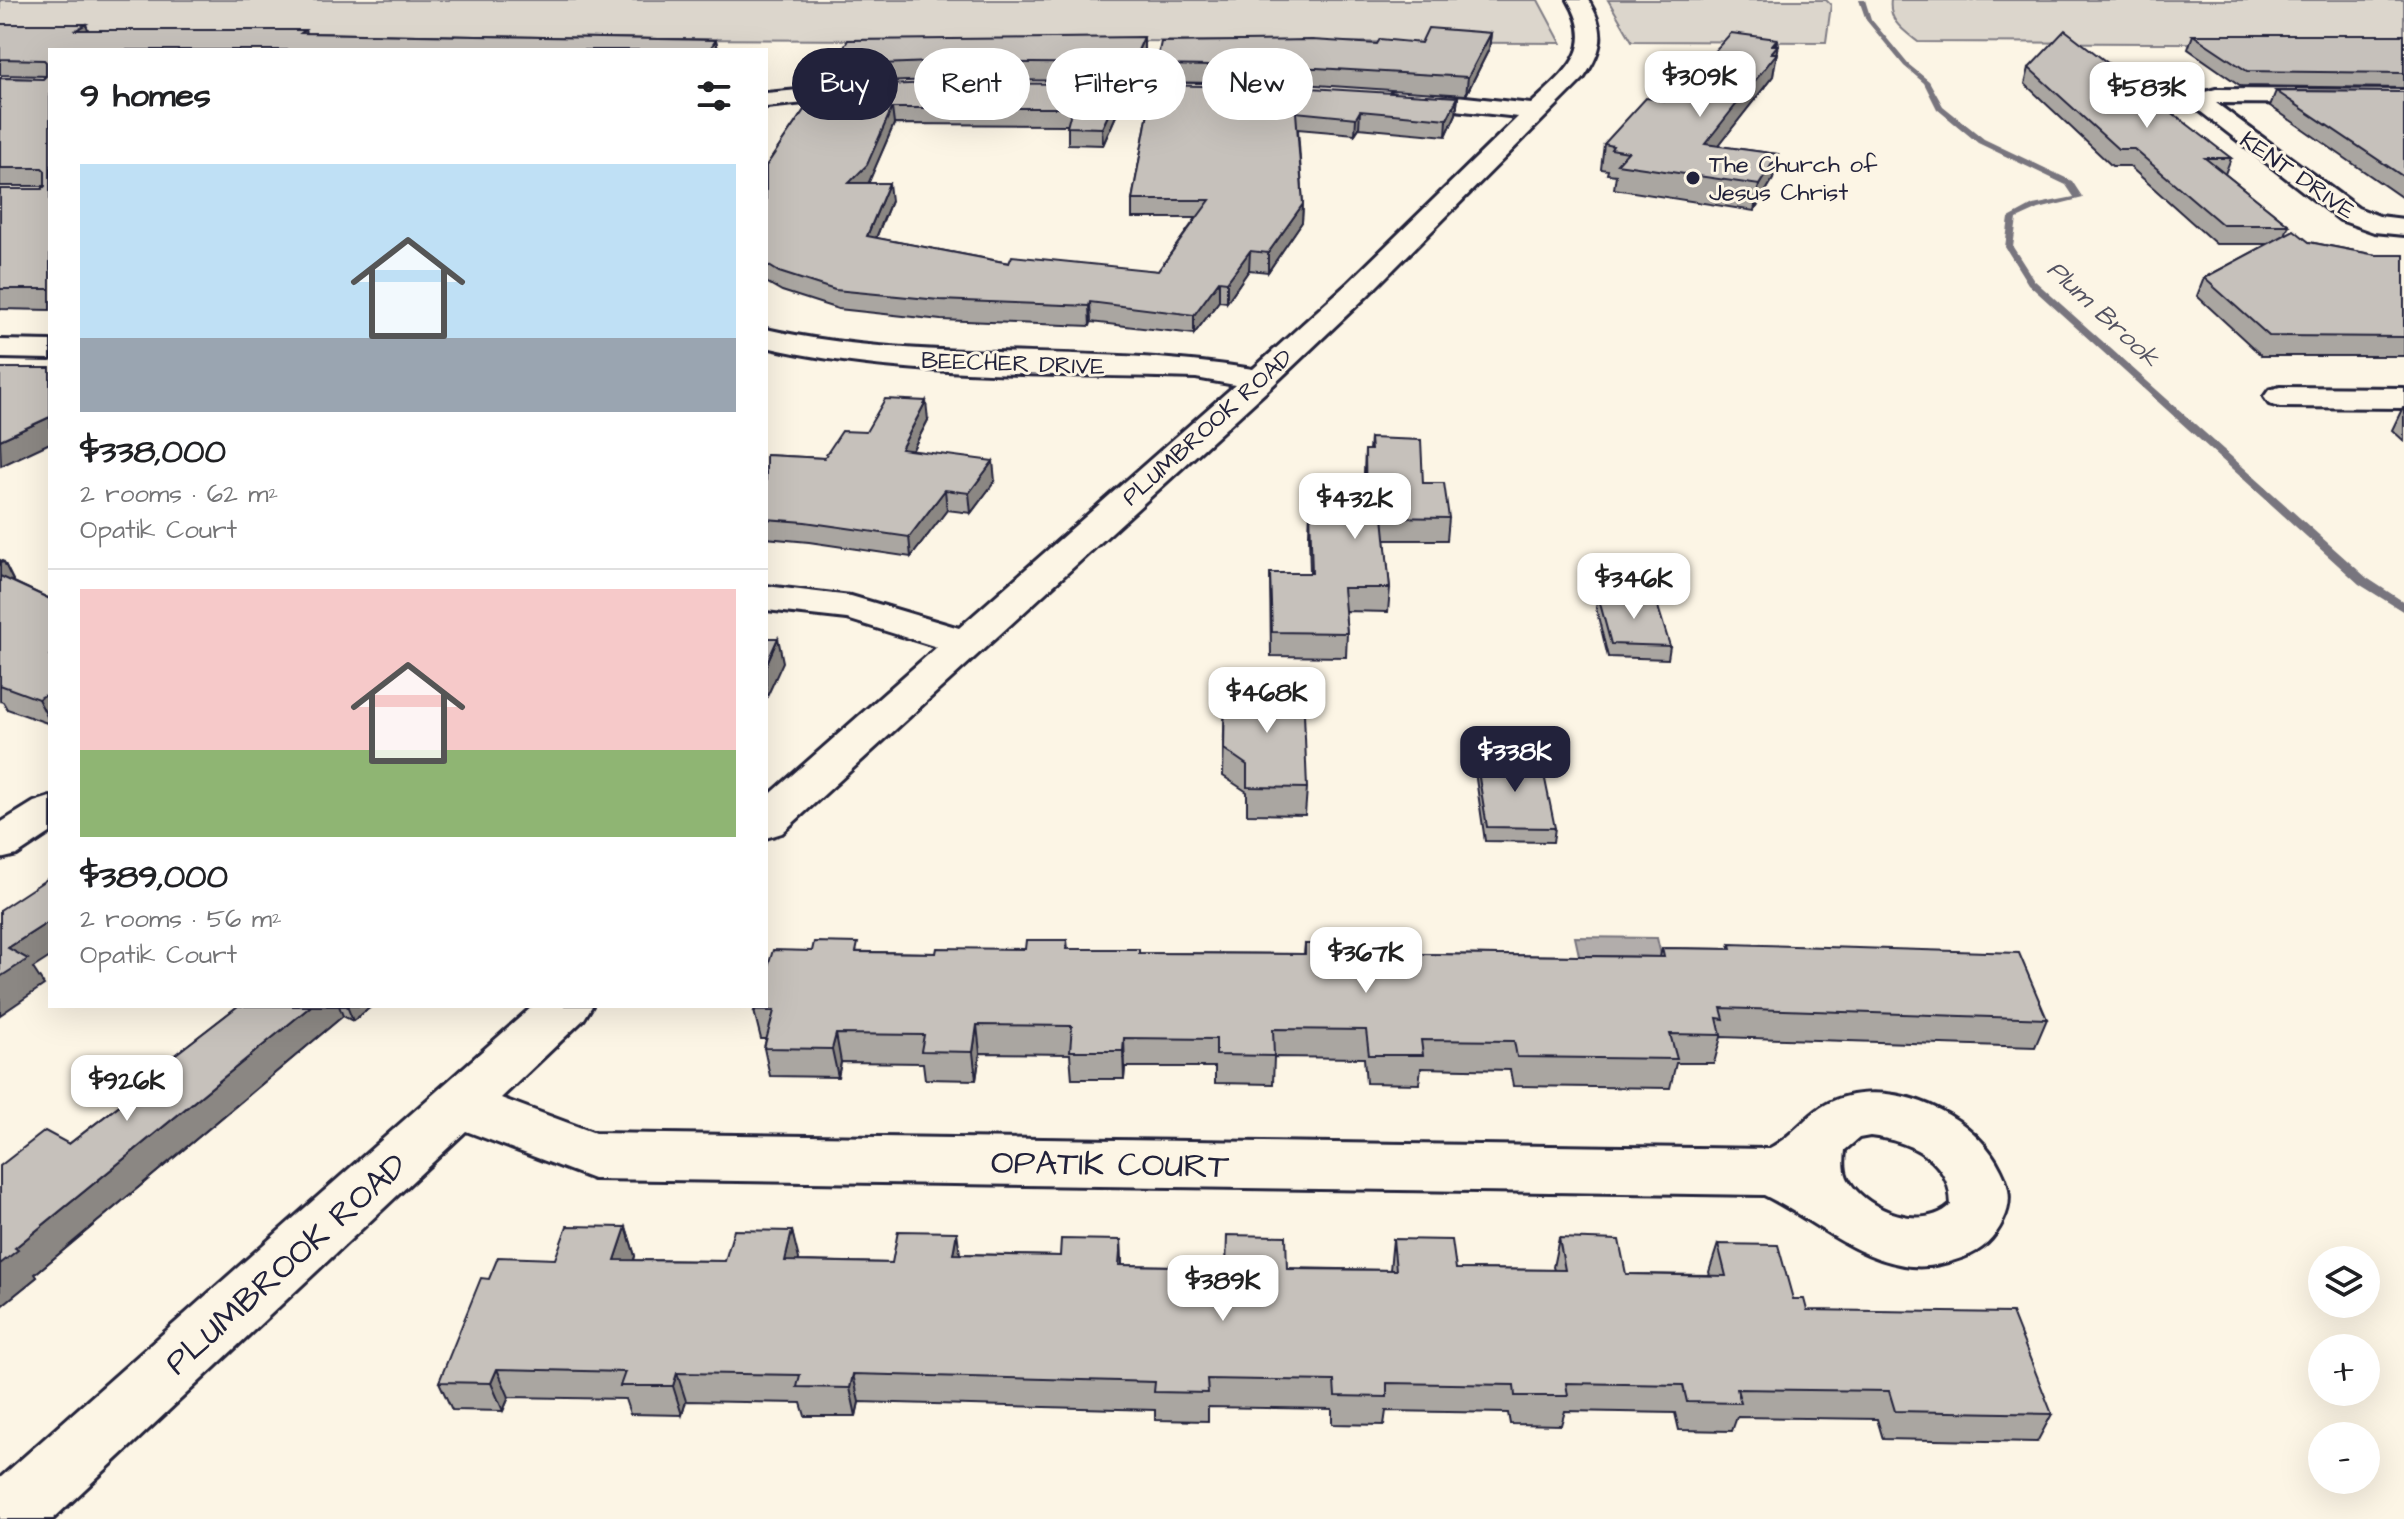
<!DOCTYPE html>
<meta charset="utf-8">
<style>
body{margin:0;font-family:"Architects Daughter",sans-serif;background:#f6f6f6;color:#202124;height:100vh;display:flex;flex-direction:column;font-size:30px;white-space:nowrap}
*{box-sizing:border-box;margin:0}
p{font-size:26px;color:#757577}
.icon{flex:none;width:44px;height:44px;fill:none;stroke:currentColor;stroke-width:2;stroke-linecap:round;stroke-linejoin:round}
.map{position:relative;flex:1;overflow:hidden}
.side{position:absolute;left:48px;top:48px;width:720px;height:960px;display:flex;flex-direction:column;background:#fff;border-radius:0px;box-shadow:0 8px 32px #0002}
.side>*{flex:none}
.guide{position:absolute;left:792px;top:48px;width:760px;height:72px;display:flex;gap:16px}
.fabs{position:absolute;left:2308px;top:1246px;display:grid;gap:16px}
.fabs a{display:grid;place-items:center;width:72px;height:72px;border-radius:50%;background:#fff;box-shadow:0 8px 32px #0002;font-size:40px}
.price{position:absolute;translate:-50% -68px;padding:0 18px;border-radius:16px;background:#fff;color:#222;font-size:26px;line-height:52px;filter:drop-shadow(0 2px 4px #0008)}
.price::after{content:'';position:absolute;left:50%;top:48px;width:24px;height:18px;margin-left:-12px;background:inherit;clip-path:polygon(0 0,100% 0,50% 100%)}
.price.on{background:#22223b;color:#fff}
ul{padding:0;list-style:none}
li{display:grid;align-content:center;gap:16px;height:424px;padding:0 32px}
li+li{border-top:2px solid #e0e0e0}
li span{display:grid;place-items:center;height:248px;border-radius:0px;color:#555}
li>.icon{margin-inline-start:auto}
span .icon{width:144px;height:144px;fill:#fffc;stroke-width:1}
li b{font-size:34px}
h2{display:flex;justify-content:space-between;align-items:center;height:96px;padding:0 32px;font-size:34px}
.chip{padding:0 28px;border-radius:36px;background:#fff;box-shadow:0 8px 32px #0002;font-size:28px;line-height:72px}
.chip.on{background:#22223b;color:#fff}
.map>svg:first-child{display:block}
.green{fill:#dcd6cc;stroke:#7f7c84;stroke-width:2}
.water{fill:#b2adab;stroke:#78757e;stroke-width:2}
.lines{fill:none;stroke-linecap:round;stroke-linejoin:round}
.stream{fill:#78757e;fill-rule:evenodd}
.minor-casing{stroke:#22223b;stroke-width:6}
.minor{fill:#fcf5e5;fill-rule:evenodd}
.wall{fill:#aaa6a1;stroke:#22223b;stroke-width:2}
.shaded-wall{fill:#8b8783;stroke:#22223b;stroke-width:2}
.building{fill:#c6c1bb;stroke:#22223b;stroke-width:2}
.poi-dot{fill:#22223b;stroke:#fcf5e5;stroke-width:3}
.labels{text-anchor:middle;stroke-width:6;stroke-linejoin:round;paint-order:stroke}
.far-poi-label{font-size:24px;fill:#22223b;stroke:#fcf5e5;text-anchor:start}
.far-street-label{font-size:24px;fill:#22223b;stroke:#fcf5e5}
.far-water-label{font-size:26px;font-style:italic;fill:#545362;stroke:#fcf5e5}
.near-street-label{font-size:34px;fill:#22223b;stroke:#fcf5e5}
</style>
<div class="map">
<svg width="2404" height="1519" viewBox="0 0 2404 1519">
<rect width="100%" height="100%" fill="#fcf5e5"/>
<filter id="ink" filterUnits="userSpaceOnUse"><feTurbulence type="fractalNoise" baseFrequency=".0125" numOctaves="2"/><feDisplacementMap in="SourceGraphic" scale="16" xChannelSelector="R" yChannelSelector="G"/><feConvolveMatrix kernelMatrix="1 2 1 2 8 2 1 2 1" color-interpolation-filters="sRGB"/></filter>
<g filter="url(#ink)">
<g class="green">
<path d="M0,0H1538L1561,43L0,36Z"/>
<path d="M1608,0H1826L1831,5L1826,42L1632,41Z"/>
<path d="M1891,0H2404V44L1918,42C1903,30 1888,21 1891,0Z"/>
</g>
<path class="water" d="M1575,937L1657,938L1663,964L1582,969Z"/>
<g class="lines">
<path class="stream" d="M1859,0H1865L1871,19L1908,64L1929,81L1943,106L1984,139L2072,181L2083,198L2039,209L2017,219L2013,247L2034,280L2367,578L2404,602V612L2359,584L2028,284L2005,247L2009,218L2033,205L2074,197L2066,185L1978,143L1937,109L1924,83L1904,66L1866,20Z"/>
<g class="minor-casing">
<g id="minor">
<path d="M1568,0H1588C1607,31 1603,50 1583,79L1368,295L1271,387L782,833L766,838V798L937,647L847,619L766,610V586L851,596L959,628L1235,385L1196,378C1053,373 906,379 766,347V329C926,365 1092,342 1253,369L1348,283L1518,117L1400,104L1392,102L1389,97L1392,92L1400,90L1531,104C1566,71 1598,50 1568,0Z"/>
<path d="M875,83L883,85L886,90L883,95L766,107V93Z"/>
<path d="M1064,83L1211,84L1222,91L1211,98L1056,95L1053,90L1056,85Z"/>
<path d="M2216,89L2404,90V104L2216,103L2358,208L2379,216L2404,219V235L2374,232L2340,220L2187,101L2190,96Z"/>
<path d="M0,340L50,341V359L0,358Z"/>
<path d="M2280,387L2404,388V408L2280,407L2269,404L2264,397L2269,390Z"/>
<path d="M50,797V833L17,855L0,859V823L34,802Z"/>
<path d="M533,1006H592L584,1019L501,1098L595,1133L1768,1149C1802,1132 1809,1103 1853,1095C1909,1085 1977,1119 2001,1170C2010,1188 2012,1203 2003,1221C1994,1239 1983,1250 1964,1257C1944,1264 1926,1269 1904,1265C1851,1256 1811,1218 1764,1195L593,1179L466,1131L53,1519H0V1478ZM1870,1136C1911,1141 1951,1160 1951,1205C1923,1232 1868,1211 1849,1181C1843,1172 1844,1160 1845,1150L1859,1138Z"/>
</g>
</g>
<use href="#minor" class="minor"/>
</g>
<g class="wall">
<path d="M0,24L88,30H305L306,33L716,40L718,50H50V310L0,309V189H42L45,186H0V78L43,79L46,76L0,75Z"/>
<path d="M1491,33L1489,49L1466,95L1316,85L1157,82L1156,65L1377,44L1421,43Z"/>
<path d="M2193,35H2404V88L2241,86L2188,49Z"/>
<path d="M1144,37V54L1132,81L933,80L834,84L832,66Z"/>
<path d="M1777,39L1773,76L1718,146L1778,154L1773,179L1754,211L1614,189L1616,175L1607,174L1608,170L1601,169L1604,144Z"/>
<path d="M2029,68L2231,158L2225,174L2289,225L2285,235L2309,242L2376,255H2404V356H2262L2197,296L2204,278L2268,244H2216L2129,166H2112L2025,84Z"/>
<path d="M1123,84V100L1103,145L1068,144V125L894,124L868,183L891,201L876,238L1009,263L1158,271L1196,218H1132V200L1153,85L1458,97L1456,114L1446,136L1359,128L1355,134L1298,129L1303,204L1302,222L1268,272L1249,270L1227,302L1219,301L1194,334L1091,322L1090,326L941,320L838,309L782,291L766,282V166L819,88Z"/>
<path d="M2276,91L2404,92V199L2270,106Z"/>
<path d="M2403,407H2404V441L2392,430Z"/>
<path d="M928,420L912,451L995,481L971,513L947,510L911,557L809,542L766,538V455L824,458L866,432Z"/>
<path d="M1370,438L1423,483L1449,518L1447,540H1385L1390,588L1388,612L1345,611L1347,633L1346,657L1271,656L1270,573H1310L1309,534L1310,511L1364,512V472L1365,450H1369Z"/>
<path d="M0,560L4,562L14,582L50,599V724L7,709L3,702L0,701Z"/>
<path d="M1598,596L1670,646L1668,659L1608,657L1596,608Z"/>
<path d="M1225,687L1307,788L1305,815L1247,814V792L1223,776Z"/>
<path d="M1476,759L1555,828L1553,842L1485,841L1475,772Z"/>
<path d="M1067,940L1068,949L1139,953L1304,954L1305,944L1346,953L1660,957L1662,948L1728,949L1730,944L2047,1019L2035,1047L1721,1037L1714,1063H1676L1670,1088L1513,1086L1510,1070L1421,1068L1419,1084L1366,1083L1364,1058L1274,1057L1273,1084L1215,1083V1067H1125L1124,1079H1072L1070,1054L980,1053L976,1080L925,1079L923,1063L841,1062L838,1077L770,1076L764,1048L766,1039H761L754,1011L812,951L936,953L1025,949Z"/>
<path d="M238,1006H372L353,1021L343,1016L35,1274L37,1277L0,1307L69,1144L157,1076L154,1071Z"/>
<path d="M626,1227L635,1256L634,1260L725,1261L792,1231L798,1261L892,1263L960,1254L1060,1256L1121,1240L1122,1265L1390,1270L1393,1239L1456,1269L1554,1270L1553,1267L1559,1238L1626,1274L1710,1275L1709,1272L1718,1244L1807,1310L2052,1414L2037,1442L1883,1439L1877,1419L1737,1417L1732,1431L1679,1430L1675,1413L1565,1411L1561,1425L1510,1424L1508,1413L1386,1411L1384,1425L1332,1424V1409L1208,1407V1421L1155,1420V1410L859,1402L856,1416H805L801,1403L686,1401L682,1415L630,1414L625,1399L509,1397L503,1411L452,1410L439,1382L489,1279L555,1259Z"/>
</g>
<g class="shaded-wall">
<path d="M86,24L92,40L76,30Z"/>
<path d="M1491,33L1489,49L1466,95L1468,77Z"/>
<path d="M1144,37V54L1132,81V64Z"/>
<path d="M1777,39L1775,48L1778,45L1776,55L1777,53L1773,76L1701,168L1705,144Z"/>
<path d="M716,40L718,50H709Z"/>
<path d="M1123,84V100L1103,145L1102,128Z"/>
<path d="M1458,97L1456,114L1446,136L1447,119Z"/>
<path d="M892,108L894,124L869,182L851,201L849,183Z"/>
<path d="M1360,111L1359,128L1355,134L1356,118Z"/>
<path d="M1778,154L1773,179L1754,211L1759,185Z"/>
<path d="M889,183L891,201L869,255L867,236Z"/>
<path d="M1303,204L1302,222L1268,272V253Z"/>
<path d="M1250,251L1249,270L1227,302V282Z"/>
<path d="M1219,281V301L1194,334V315Z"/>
<path d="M1090,302L1091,322L1090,326L1089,306Z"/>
<path d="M926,401L928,420L903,468L901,449Z"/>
<path d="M50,417V443L1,466L0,440Z"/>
<path d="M993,461L995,481L971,513L969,493Z"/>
<path d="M945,490L947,510L911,557L909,537Z"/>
<path d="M4,562L16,587L0,592V563Z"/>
<path d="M778,638L783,662L766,699V665Z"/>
<path d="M50,692V722L38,699Z"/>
<path d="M50,921V957L33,968L44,985L0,1015V977L8,948Z"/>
<path d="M311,1006H339L343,1016L35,1274L37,1277L0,1307V1264L15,1248Z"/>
<path d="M347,1006H372L353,1021Z"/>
<path d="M977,1025L980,1053L976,1080L973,1052Z"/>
<path d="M836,1034L841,1062L838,1077L832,1049Z"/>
<path d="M1124,1038L1125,1067L1124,1079L1123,1051Z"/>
<path d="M626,1227L635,1256L624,1288L615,1260Z"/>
<path d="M792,1231L799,1259L792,1290L785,1261Z"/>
<path d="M957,1232L961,1261L953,1254Z"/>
<path d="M1121,1240L1122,1268L1119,1265Z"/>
<path d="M497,1369L509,1397L503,1411L491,1383Z"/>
<path d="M677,1373L686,1401L682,1415L673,1386Z"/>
<path d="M853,1374L859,1402L856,1416L850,1388Z"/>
</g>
<g class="building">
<path d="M0,24H86L76,30H305L301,33L716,40L709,50H50V289H0V189H42L45,186V171L42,168H0V78L43,79L46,76V62L44,60L0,59Z"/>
<path d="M1428,28L1491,33L1468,77L1317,68L1156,65L1161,42L1312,40L1377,44L1380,39L1421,43Z"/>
<path d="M2065,30L2231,158H2205L2289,225H2223L2134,149H2118L2029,68Z"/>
<path d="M1731,33L1777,39L1772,45H1778L1771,53H1777L1705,144L1778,154L1759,185L1617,164L1628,152L1611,149L1613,146L1604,144L1646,98L1669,101Z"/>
<path d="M2193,35H2404V73L2247,71Z"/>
<path d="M1144,37L1132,64L931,62L832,66L848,40Z"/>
<path d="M931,83L1123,84L1102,128L1067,127L1072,108H892L867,165L849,183H889L867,236L1009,263L1012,256L1158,271L1210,200H1132L1153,85L1310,88L1458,97L1447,119L1360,111L1356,118L1296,112L1303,204L1268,253L1250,251L1227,282L1219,281L1194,315L1090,302L1089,306L939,300L835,290L779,272L766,264V166L819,88Z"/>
<path d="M2276,91L2404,92V177Z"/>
<path d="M2294,230L2309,242L2376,255H2404V337L2269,336L2204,278Z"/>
<path d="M0,368H50V417L0,440Z"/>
<path d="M885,399L926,401L901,449L993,461L969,493L945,490L909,537L805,522L766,519V455L824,458L842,431L866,432Z"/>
<path d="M1370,438L1421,440L1423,483H1444L1449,518L1383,517L1390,588H1343L1347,633L1272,632L1270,573H1312L1310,511L1366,512L1365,450H1371Z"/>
<path d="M0,576L50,599V692L38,699L0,685Z"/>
<path d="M1598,596L1655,597L1670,646L1611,644Z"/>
<path d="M766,638H778L766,665Z"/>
<path d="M1225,687L1303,688L1307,788L1247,787V765L1224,749Z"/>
<path d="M1476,759L1541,760L1555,828L1487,827Z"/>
<path d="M50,877V921L8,948L28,959L0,977V910Z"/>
<path d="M1026,940H1067L1066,949H1139V953L1305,954V944H1345L1346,953L1664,957L1662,948L1731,949L1730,944L2019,953L2047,1019L1721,1008L1724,1019L1717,1018L1721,1035L1670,1034L1677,1059L1517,1057L1514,1041L1421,1040L1423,1055H1369L1366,1030L1273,1029L1274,1056L1216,1055V1039L1124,1038L1123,1051H1070L1072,1026L977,1025L973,1052L921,1051L924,1035L836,1034L832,1049L764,1048L774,1011H754L756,1006H766V973L773,950L812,951L814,942L858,943L856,952L936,953L937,948L1025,949Z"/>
<path d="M238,1006H311L15,1248L18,1250L0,1264V1166L45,1131L69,1144L160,1074L154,1071Z"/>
<path d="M567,1226L626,1227L615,1260L725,1261L734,1230L792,1231L785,1261L892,1263L898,1231L957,1232L953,1254L1060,1256L1061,1239L1121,1240L1119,1265L1226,1267L1227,1235L1286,1236L1287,1269L1396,1270L1393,1239L1452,1240L1456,1269L1565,1270L1559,1238L1619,1240L1626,1274L1726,1276L1718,1244L1778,1245L1793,1299H1804L1807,1310L2012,1313L2052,1414L1895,1411L1889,1391L1737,1389L1741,1403L1687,1402L1683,1385L1566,1383L1568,1396H1515L1514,1385L1387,1383V1397L1335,1396L1334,1381L1207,1379L1208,1393L1154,1392L1155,1382L853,1374L850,1388L797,1387L800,1375L677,1373L673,1386H620L625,1372L497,1369L491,1383L439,1382L481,1278L489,1279L498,1257L555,1259Z"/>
</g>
</g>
<circle class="poi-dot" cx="1693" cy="178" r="8"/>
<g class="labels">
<g class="far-poi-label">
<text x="1709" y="172">The Church of<tspan x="1709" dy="28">Jesus Christ</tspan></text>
</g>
<g class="far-street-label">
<text transform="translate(2298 175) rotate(35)" y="8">KENT DRIVE</text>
<text transform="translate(1013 363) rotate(2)" y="8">BEECHER DRIVE</text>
<text transform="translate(1207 427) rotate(-42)" y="8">PLUMBROOK ROAD</text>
</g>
<g class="far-water-label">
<text transform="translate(2104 313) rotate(43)" y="9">Plum Brook</text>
</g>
<g class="near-street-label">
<text transform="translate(1110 1163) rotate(1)" y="12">OPATIK COURT</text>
<text transform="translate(285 1263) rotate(-42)" y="12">PLUMBROOK ROAD</text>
</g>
</g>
</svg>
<div class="fabs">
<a><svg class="icon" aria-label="layers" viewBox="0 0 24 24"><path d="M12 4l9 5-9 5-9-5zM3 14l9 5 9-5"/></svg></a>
<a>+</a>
<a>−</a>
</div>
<b class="price" style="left:1700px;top:119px">$309K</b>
<b class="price" style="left:2147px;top:130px">$583K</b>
<b class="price" style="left:1355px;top:541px">$432K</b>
<b class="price" style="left:1634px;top:621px">$346K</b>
<b class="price" style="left:1267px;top:735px">$468K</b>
<b class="price on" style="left:1515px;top:794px">$338K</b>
<b class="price" style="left:1366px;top:995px">$367K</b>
<b class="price" style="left:127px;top:1123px">$926K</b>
<b class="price" style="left:1223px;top:1323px">$389K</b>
<div class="guide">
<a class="chip on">Buy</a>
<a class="chip">Rent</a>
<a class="chip">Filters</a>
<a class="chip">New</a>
</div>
<section class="side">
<h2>9 homes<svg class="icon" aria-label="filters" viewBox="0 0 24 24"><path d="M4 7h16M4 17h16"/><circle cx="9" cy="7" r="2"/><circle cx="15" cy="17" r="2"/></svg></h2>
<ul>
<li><span style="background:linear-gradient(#bfe0f5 70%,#9aa5b1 0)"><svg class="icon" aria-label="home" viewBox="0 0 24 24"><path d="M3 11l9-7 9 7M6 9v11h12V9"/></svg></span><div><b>$338,000</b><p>2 rooms · 62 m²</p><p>Opatik Court</p></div></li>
<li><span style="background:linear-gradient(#f6c9c9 65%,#8fb573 0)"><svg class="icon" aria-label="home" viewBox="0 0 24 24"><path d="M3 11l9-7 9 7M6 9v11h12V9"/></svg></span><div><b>$389,000</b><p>2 rooms · 56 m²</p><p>Opatik Court</p></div></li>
</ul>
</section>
</div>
